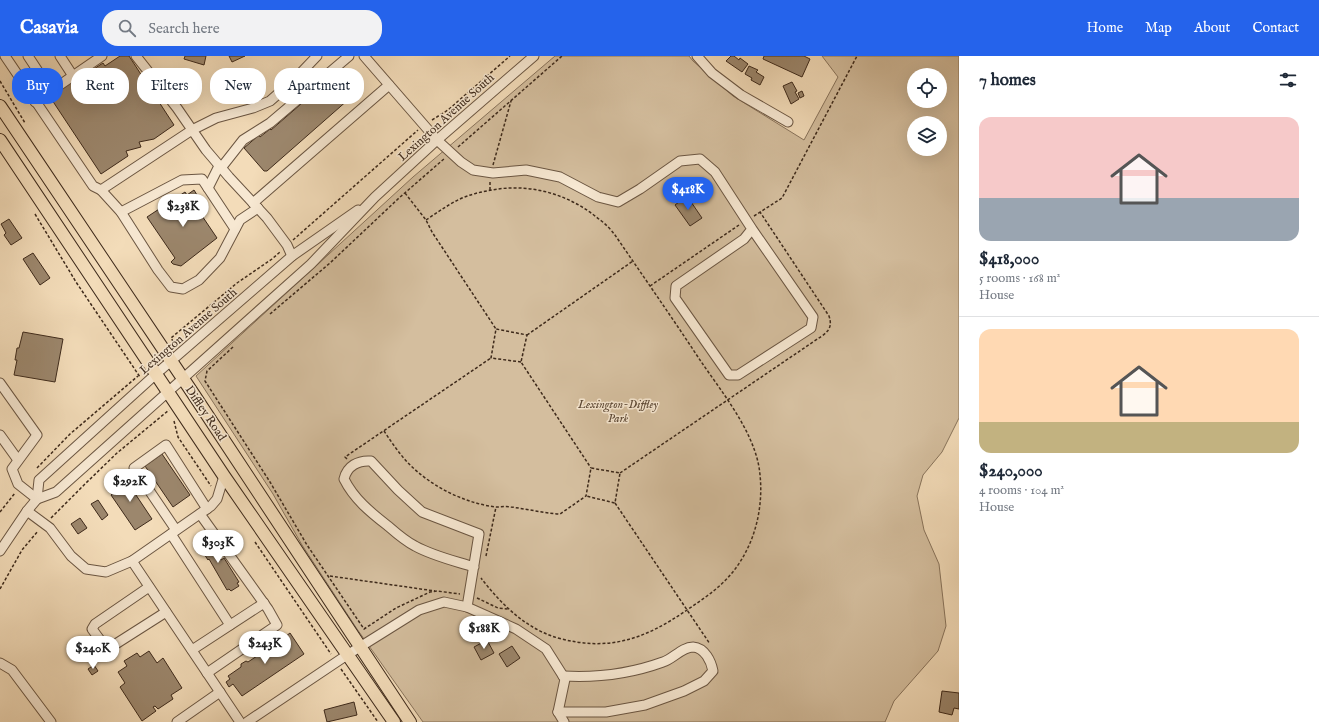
<!DOCTYPE html>
<meta charset="utf-8">
<style>
body{margin:0;font-family:"IM FELL English",serif;background:#f2f2f3;color:#1f2937;height:100vh;display:flex;flex-direction:column;font-size:15px;white-space:nowrap}
*{box-sizing:border-box;margin:0}
p{font-size:13px;color:#747a83}
.icon{flex:none;width:22px;height:22px;fill:none;stroke:currentColor;stroke-width:2;stroke-linecap:round;stroke-linejoin:round}
.map{position:relative;flex:1;overflow:hidden}
.drawer{display:flex;flex-direction:column;background:#fff;width:360px}
.drawer>*{flex:none}
.banner{position:absolute;left:12px;top:12px;width:380px;height:36px;display:flex;gap:8px}
.tools{position:absolute;left:907px;top:12px;display:grid;gap:8px}
.tools a{display:grid;place-items:center;width:40px;height:40px;border-radius:50%;background:#fff;box-shadow:0 4px 16px #0002;font-size:20px}
.price{position:absolute;translate:-50% -34px;padding:0 9px;border-radius:14px;background:#fff;color:#222;font-size:13px;line-height:26px;filter:drop-shadow(0 1px 2px #0008)}
.price::after{content:'';position:absolute;left:50%;top:24px;width:12px;height:9px;margin-left:-6px;background:inherit;clip-path:polygon(0 0,100% 0,50% 100%)}
.price.selected{background:#2563eb;color:#fff}
ul{padding:0;list-style:none}
li{display:grid;align-content:center;gap:8px;height:212px;padding:0 20px}
li+li{border-top:1px solid #e0e1e3}
li span{display:grid;place-items:center;height:124px;border-radius:12px;color:#555}
li>.icon{margin-inline-start:auto}
span .icon{width:72px;height:72px;fill:#fffc;stroke-width:1}
li b{font-size:17px}
h2{display:flex;justify-content:space-between;align-items:center;height:48px;padding:0 20px;font-size:17px}
.pill{padding:0 14px;border-radius:16px;background:#fff;box-shadow:0 4px 16px #0002;font-size:14px;line-height:36px}
.pill.selected{background:#2563eb;color:#fff}
header{display:flex;align-items:center;gap:24px;box-sizing:border-box;height:56px;padding:0 20px;background:#2563eb;color:#fff}
header strong{font-size:19px}
nav{display:flex;gap:22px;margin-inline-start:auto;font-size:14px}
.search{width:280px;height:36px;background:#f2f2f3;display:flex;align-items:center;gap:10px;box-sizing:border-box;padding:0 14px;border-radius:16px;color:#747a83;font-size:15px}
main{display:flex;flex:1;min-height:0}
.map>svg:first-child{display:block}
.green{fill:#d4be9e;stroke:#89745c;fill-rule:evenodd}
.building{fill:#9c876d;stroke:#3e2a1b}
.lines{fill:none;stroke-linecap:round;stroke-linejoin:round}
.minor-casing{stroke:#6b5642;stroke-width:11}
.major-casing{stroke:#3e2a1b;stroke-width:14}
.path{stroke:#3e2a1b;stroke-width:1.5;stroke-dasharray:3 2;stroke-linecap:butt}
.minor{stroke:#f7e8d2;stroke-width:9}
.major{stroke:#f3dcb9;stroke-width:12}
.labels{text-anchor:middle;stroke-width:3;stroke-linejoin:round;paint-order:stroke}
.street-label{font-size:12px;fill:#3e2a1b;stroke:#f7e8d2}
.park-label{font-size:12px;font-style:italic;fill:#5c4835;stroke:#f7e8d2}
</style>
<header>
<strong>Casavia</strong>
<div class="search"><svg class="icon" aria-label="search" viewBox="0 0 24 24"><circle cx="10" cy="10" r="6"/><path d="M15 15l6 6"/></svg>Search here</div>
<nav><a>Home</a><a>Map</a><a>About</a><a>Contact</a></nav>
</header>
<main>
<div class="map">
<svg width="959" height="666" viewBox="0 0 959 666">
<rect width="100%" height="100%" fill="#f3dcb9"/>
<filter id="stains"><feTurbulence type="fractalNoise" baseFrequency=".005" numOctaves="4"/><feColorMatrix values="0 0 0 0 .2 0 0 0 0 .09 0 0 0 0 .02 0 0 0 .5 -.17"/></filter>
<radialGradient id="worn" r=".72"><stop offset=".6" stop-color="#630" stop-opacity="0"/><stop offset="1" stop-color="#630" stop-opacity=".3"/></radialGradient>
<path class="green" d="M555,0H689L693,5L733,40L804,84L838,21L822,0H959V362L942,396L923,419L917,440L924,474L939,508L946,570L938,595L894,645L885,666H423L357,573L302,489L273,438L196,320L413,121ZM914,19H940V45H914ZM914,67H940V93H914Z"/>
<g class="building">
<path d="M120,0H129L174,69L154,83L139,86L141,91L126,95L128,100L101,118L50,41L73,25L77,29L82,25L80,22L103,7L105,10Z"/>
<path d="M185,0H206L204,9L184,3Z"/>
<path d="M229,0H245L232,6Z"/>
<path d="M731,0H734L739,4L740,2L748,8L742,16L726,5Z"/>
<path d="M764,0H804L810,3L802,21L763,3Z"/>
<path d="M749,10L758,14L756,16L764,21L760,29L751,24L752,22L745,18Z"/>
<path d="M339,15L342,16L357,33V36L267,115H264L244,92L259,79L260,81L270,73L271,74Z"/>
<path d="M792,26L797,35L795,36L799,43L791,48L783,30Z"/>
<path d="M802,35L804,40L800,42L798,37Z"/>
<path d="M194,134L200,144L194,148L217,182L181,210L173,208L171,206L175,202L147,161L185,136L187,139Z"/>
<path d="M687,140L702,162L690,170L675,149Z"/>
<path d="M9,163L22,182L11,189L4,179L6,177L1,168Z"/>
<path d="M33,197L50,222L40,229L23,203Z"/>
<path d="M23,276L63,283L55,326L14,319L17,304H15L17,292H19Z"/>
<path d="M162,398L190,439L173,451L145,410Z"/>
<path d="M127,419L135,431L132,433L152,463L135,474L111,439L116,435L112,428Z"/>
<path d="M98,444L108,459L102,464L91,448Z"/>
<path d="M80,462L87,472L78,478L71,468Z"/>
<path d="M205,478L221,504L224,502L239,526L237,527L239,530L231,535L229,533L227,534L209,503L208,504L195,484Z"/>
<path d="M290,577L304,598L242,640L233,628L229,631L226,626L230,623L228,620L241,611V608L246,605L248,606L269,592V589L274,586L277,587Z"/>
<path d="M487,584L494,597L481,604L474,591Z"/>
<path d="M512,590L520,602L507,611L499,598Z"/>
<path d="M149,595L157,607L163,602L182,632L171,639L173,643L158,653L155,650L153,651L156,655L142,665L120,631L125,627L118,616L127,610L124,605L137,597L140,601Z"/>
<path d="M94,609L98,615L92,619L88,613Z"/>
<path d="M942,635L959,637V653L954,652L952,659L939,656Z"/>
<path d="M354,646L357,659L327,666L324,654Z"/>
</g>
<g class="lines">
<g class="minor-casing">
<g id="minor">
<path d="M5,0L93,130L101,134L192,74L216,62L253,52L270,45L294,24L317,0"/>
<path d="M28,0L51,35"/>
<path d="M60,0L73,20"/>
<path d="M136,0L177,52L206,94L229,121L267,162L287,189L292,200"/>
<path d="M364,0L437,84L461,106L473,114L493,117L526,114L560,121L598,141L618,146L640,133L680,105L700,103L715,116L752,173L744,183L676,230L675,242L729,319H738L811,272L813,261L752,173"/>
<path d="M697,0L712,17L741,39L788,66"/>
<path d="M35,46L102,0"/>
<path d="M221,112L243,84L270,67L349,0"/>
<path d="M208,132L219,110"/>
<path d="M101,134L121,156L158,214L171,231L183,233L199,224L220,202L240,164L258,152"/>
<path d="M253,147L389,29"/>
<path d="M121,156L182,124L202,123L235,173"/>
<path d="M0,327L37,379L12,413L18,428L37,443"/>
<path d="M0,379L18,404"/>
<path d="M37,443L39,424L156,318L292,200L358,154"/>
<path d="M27,455L50,472L71,500L86,513L106,516L132,505L211,450L217,443L224,420"/>
<path d="M200,458L268,553L277,569L207,617"/>
<path d="M176,474L134,412L166,389L207,453"/>
<path d="M171,478L230,569"/>
<path d="M0,495L27,455L37,443L56,436L311,208L375,141L437,84L534,0"/>
<path d="M132,505L240,666"/>
<path d="M149,531L95,568L92,573L106,592L111,591L166,556"/>
<path d="M467,551C471,527 475,502 479,478L422,456L398,434L371,405C358,404 347,410 344,423C354,443 370,456 388,470C396,477 405,485 415,490C433,500 455,505 474,511"/>
<path d="M192,594L264,547"/>
<path d="M0,607L12,614L51,666"/>
<path d="M558,656H606L645,649L684,635L704,625L713,615C711,605 705,592 693,591C682,591 673,603 663,606C630,618 598,622 563,620"/>
<path d="M558,656L564,666"/>
<path d="M177,666L220,636"/>
<path d="M247,666L347,599L419,554L444,546L467,551L516,573L546,593L565,623L558,656"/>
</g>
</g>
<g class="major-casing">
<g id="major">
<path d="M0,50L192,336L410,666"/>
<path d="M0,84L224,420L394,666"/>
</g>
</g>
<g class="path">
<path d="M0,25L25,67"/>
<path d="M432,64L448,54L510,0"/>
<path d="M458,91L562,0"/>
<path d="M493,109L511,45"/>
<path d="M490,126V134"/>
<path d="M405,137L426,164L432,176L496,273"/>
<path d="M35,158L76,226L140,321"/>
<path d="M754,160L782,142L857,0"/>
<path d="M426,164C438,156 449,148 462,142C474,137 486,135 498,133C535,128 572,140 600,164C606,168 611,174 615,179C643,220 671,260 698,301C720,334 752,372 759,411C766,455 752,503 717,532C708,540 697,547 687,554C645,583 609,596 558,582C526,573 501,548 481,522"/>
<path d="M293,184L418,74"/>
<path d="M650,230L739,169"/>
<path d="M270,258L330,207L399,142L445,102"/>
<path d="M527,279L633,205"/>
<path d="M176,290L171,282L237,227L272,203L280,196"/>
<path d="M233,291L207,315L205,325L270,426L307,489L364,573L396,552L430,536L437,535L460,538"/>
<path d="M521,306L491,302L496,273L527,279L521,306L591,412"/>
<path d="M174,365L178,381L211,430"/>
<path d="M384,375C394,390 405,406 419,417C439,434 469,448 496,451C501,451 506,450 511,451C527,453 543,457 560,458L586,440L591,412L620,417L615,447L586,440"/>
<path d="M347,403L345,401L491,302"/>
<path d="M37,412L70,378L138,320"/>
<path d="M620,417L813,286C824,278 834,275 829,260L760,156"/>
<path d="M615,447L710,588"/>
<path d="M0,456L15,437"/>
<path d="M51,462L86,427L117,397L169,354"/>
<path d="M255,486L331,598"/>
<path d="M486,500L496,451"/>
<path d="M330,520L435,535"/>
<path d="M0,533L22,494L38,475"/>
<path d="M477,542L498,552L508,553"/>
<path d="M341,613L378,666"/>
</g>
<use href="#minor" class="minor"/>
<use href="#major" class="major"/>
</g>
<g class="labels">
<g class="street-label">
<text transform="translate(446 61) rotate(-42)" y="4">Lexington Avenue South</text>
<text transform="translate(188 275) rotate(-41)" y="4">Lexington Avenue South</text>
<text transform="translate(206 357) rotate(56)" y="4">Diffley Road</text>
</g>
<g class="park-label">
<text x="618" y="352">Lexington-Diffley<tspan x="618" dy="14">Park</tspan></text>
</g>
</g>
<rect width="100%" height="100%" filter="url(#stains)"/>
<rect width="100%" height="100%" fill="url(#worn)"/>
</svg>
<div class="tools">
<a><svg class="icon" aria-label="locate" viewBox="0 0 24 24"><circle cx="12" cy="12" r="6"/><path d="M12 2v4M12 18v4M2 12h4M18 12h4"/></svg></a>
<a><svg class="icon" aria-label="layers" viewBox="0 0 24 24"><path d="M12 4l9 5-9 5-9-5zM3 14l9 5 9-5"/></svg></a>
</div>
<b class="price selected" style="left:688px;top:155px">$418K</b>
<b class="price" style="left:183px;top:172px">$238K</b>
<b class="price" style="left:130px;top:447px">$292K</b>
<b class="price" style="left:218px;top:508px">$303K</b>
<b class="price" style="left:484px;top:594px">$188K</b>
<b class="price" style="left:265px;top:609px">$243K</b>
<b class="price" style="left:93px;top:614px">$240K</b>
<div class="banner">
<a class="pill selected">Buy</a>
<a class="pill">Rent</a>
<a class="pill">Filters</a>
<a class="pill">New</a>
<a class="pill">Apartment</a>
</div>
</div>
<section class="drawer">
<h2>7 homes<svg class="icon" aria-label="filters" viewBox="0 0 24 24"><path d="M4 7h16M4 17h16"/><circle cx="9" cy="7" r="2"/><circle cx="15" cy="17" r="2"/></svg></h2>
<ul>
<li><span style="background:linear-gradient(#f6c9c9 65%,#9aa5b1 0)"><svg class="icon" aria-label="home" viewBox="0 0 24 24"><path d="M3 11l9-7 9 7M6 9v11h12V9"/></svg></span><div><b>$418,000</b><p>5 rooms · 168 m²</p><p>House</p></div></li>
<li><span style="background:linear-gradient(#ffd9b3 75%,#c2b280 0)"><svg class="icon" aria-label="home" viewBox="0 0 24 24"><path d="M3 11l9-7 9 7M6 9v11h12V9"/></svg></span><div><b>$240,000</b><p>4 rooms · 104 m²</p><p>House</p></div></li>
</ul>
</section>
</main>
